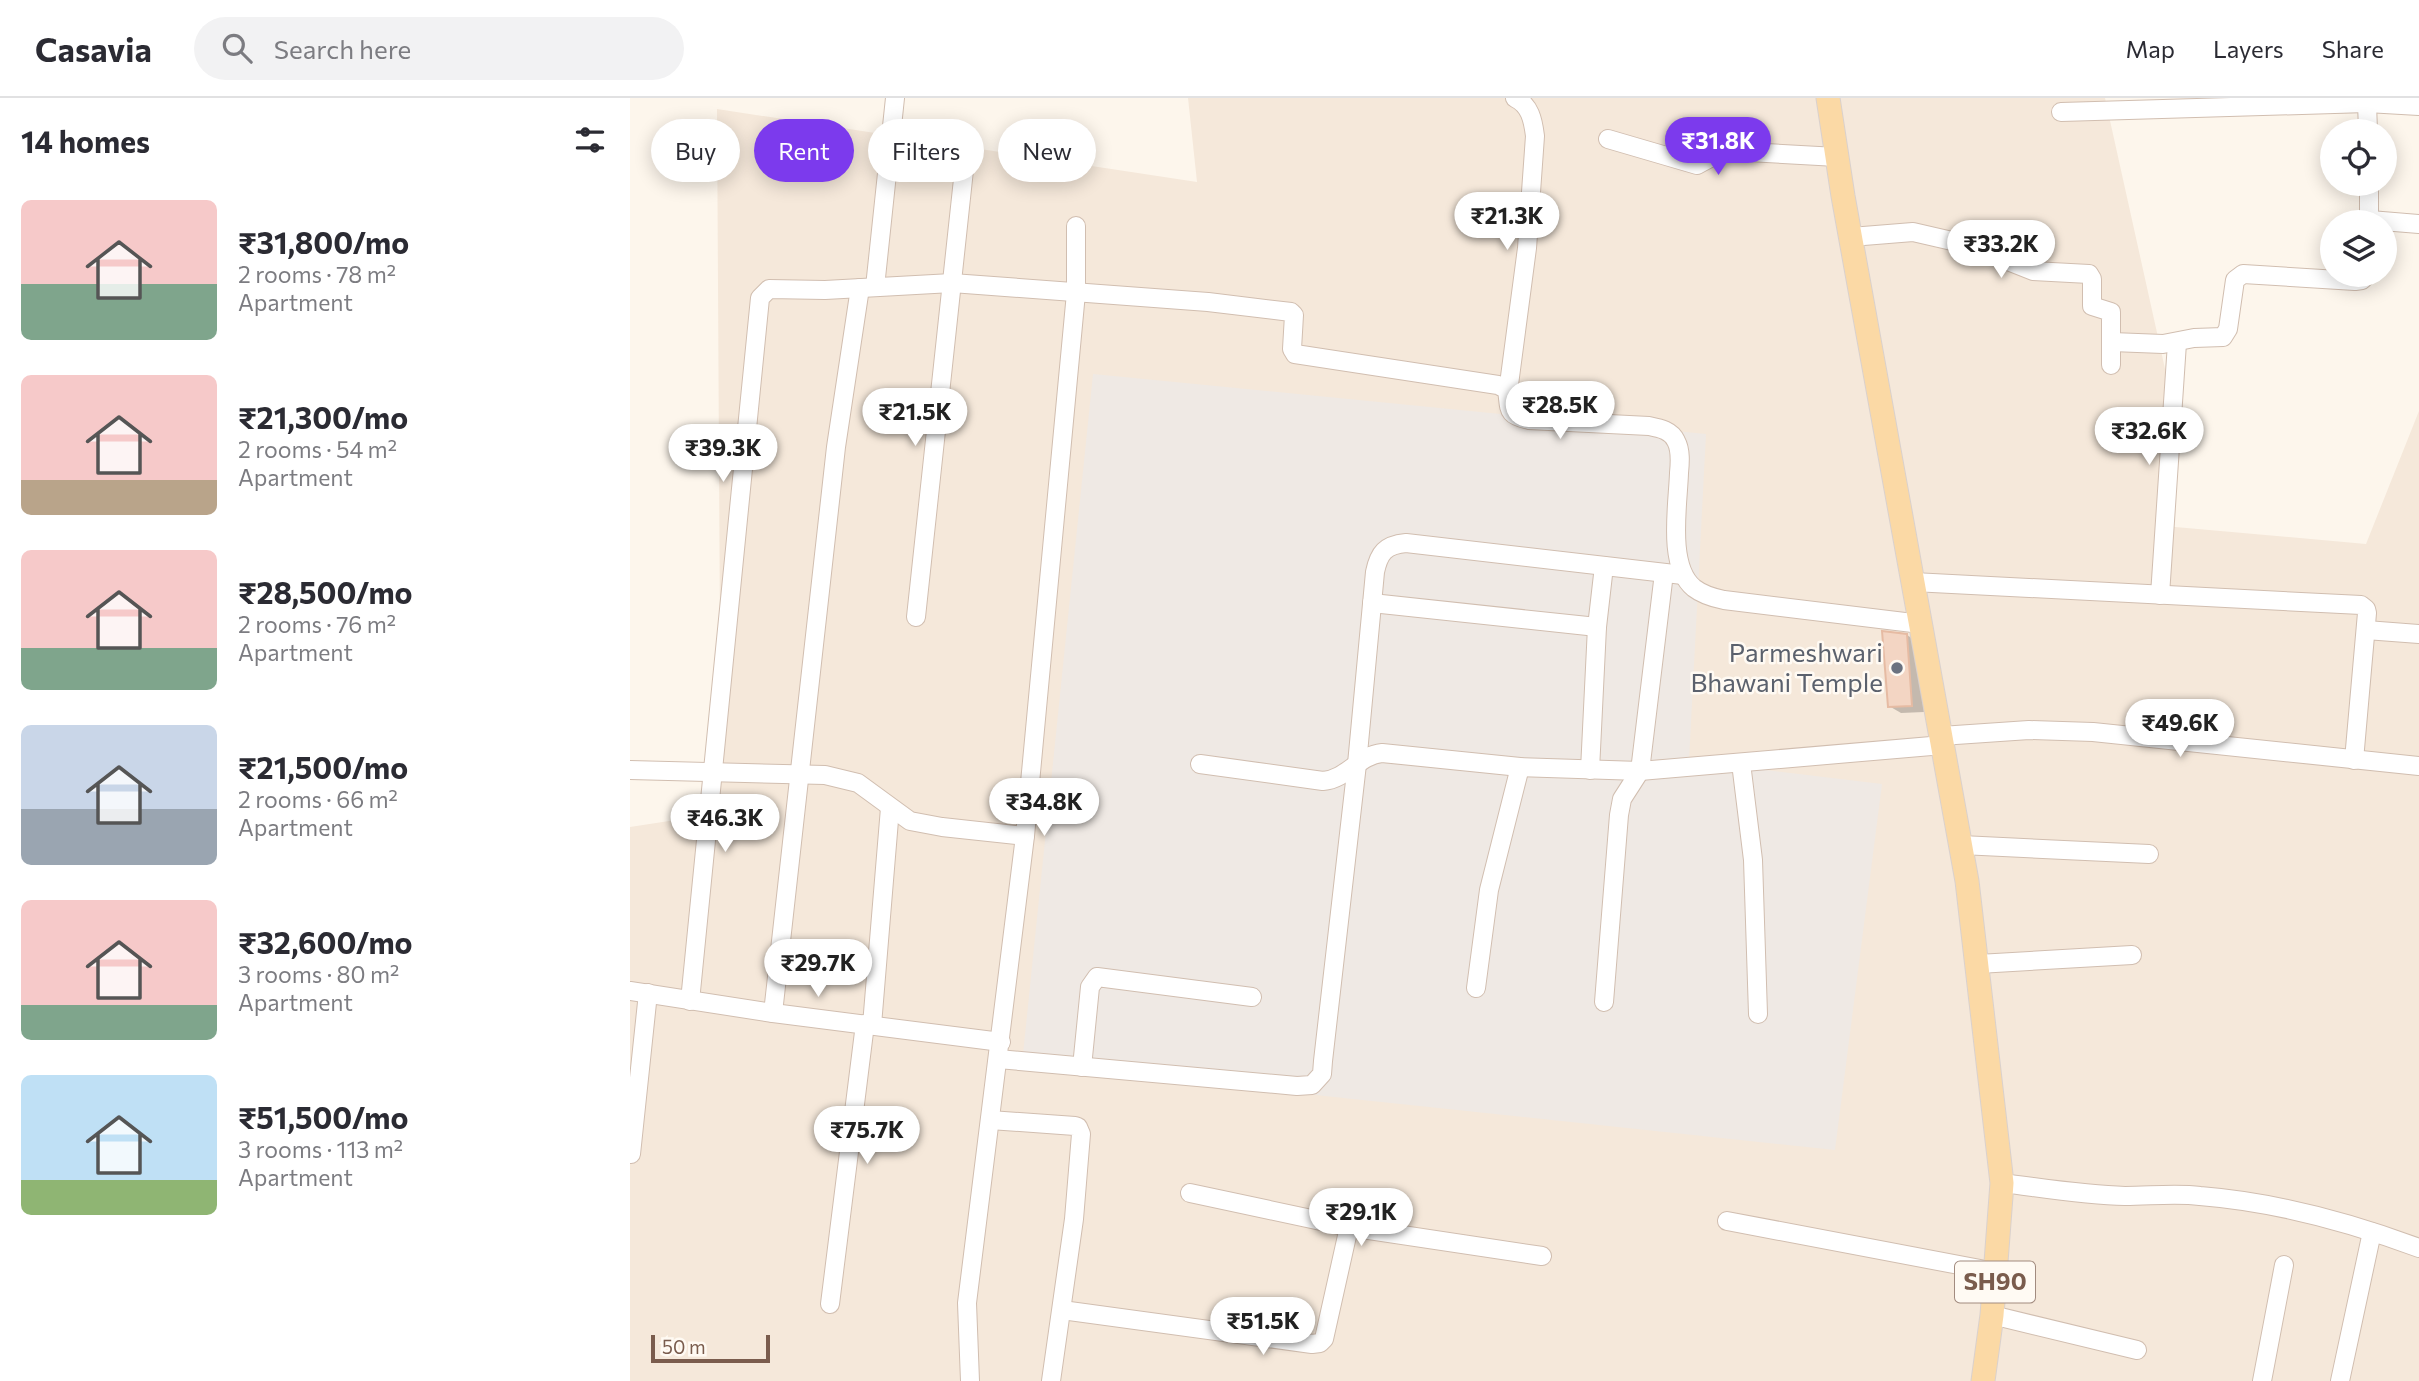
<!DOCTYPE html>
<meta charset="utf-8">
<style>
body{margin:0;font-family:Commissioner,sans-serif;background:#f2f2f3;color:#2b2b33;height:100vh;display:flex;flex-direction:column;font-size:26px;white-space:nowrap}
*{box-sizing:border-box;margin:0}
p{font-size:23px;color:#7c7c81}
.icon{flex:none;width:38px;height:38px;fill:none;stroke:currentColor;stroke-width:2;stroke-linecap:round;stroke-linejoin:round}
.map{position:relative;flex:1;overflow:hidden}
.sheet{display:flex;flex-direction:column;background:#fff;width:630px}
.sheet>*{flex:none}
.top-card{position:absolute;left:21px;top:21px;width:665px;height:63px;display:flex;gap:14px}
.controls{position:absolute;left:1690px;top:21px;display:grid;gap:14px}
.controls a{display:grid;place-items:center;width:77px;height:77px;border-radius:50%;background:#fff;box-shadow:0 4px 18px #0003;font-size:35px}
.scale{position:absolute;left:21px;bottom:18px;width:119px;box-sizing:border-box;padding-left:7px;border:4px solid #7a5c4d;border-top:0;font-size:19px;line-height:24px;white-space:nowrap;color:#7a5c4d;-webkit-text-stroke:5px #fffaf3;paint-order:stroke}
.price{position:absolute;translate:-50% -60px;padding:0 16px;border-radius:24px;background:#fff;color:#222;font-size:23px;line-height:46px;filter:drop-shadow(0 2px 4px #0008)}
.price::after{content:'';position:absolute;left:50%;top:42px;width:21px;height:16px;margin-left:-10px;background:inherit;clip-path:polygon(0 0,100% 0,50% 100%)}
.price.active{background:#7c3aed;color:#fff}
ul{padding:0;list-style:none}
li{display:flex;align-items:center;gap:21px;height:175px;padding:0 21px}
li span{display:grid;place-items:center;flex:none;width:196px;height:140px;border-radius:10px;color:#555}
li>.icon{margin-inline-start:auto}
span .icon{width:84px;height:84px;fill:#fffc;stroke-width:1}
li b{font-size:30px}
h2{display:flex;justify-content:space-between;align-items:center;height:84px;padding:0 21px;font-size:30px}
.chip{padding:0 24px;border-radius:32px;background:#fff;box-shadow:0 4px 18px #0003;font-size:24px;line-height:63px}
.chip.active{background:#7c3aed;color:#fff}
header{display:flex;align-items:center;gap:42px;box-sizing:border-box;height:98px;padding:0 35px;background:#fff;border-bottom:2px solid #e1e1e2}
header strong{font-size:33px}
nav{display:flex;gap:38px;margin-inline-start:auto;font-size:24px}
.search{width:490px;height:63px;background:#f2f2f3;display:flex;align-items:center;gap:18px;box-sizing:border-box;padding:0 24px;border-radius:38px;color:#7c7c81;font-size:26px}
main{display:flex;flex:1;min-height:0}
.map>svg:first-child{display:block}
.residential{fill:#f5e8da}
.industrial{fill:#efe9e4}
.shadow{fill:#0003}
.building{fill:#f3d5c3;stroke:#e6bba3;stroke-width:2}
.lines{fill:none;stroke-linecap:round;stroke-linejoin:round}
.minor-casing{stroke:#d1beb0;stroke-width:20}
.major-casing{stroke:#dad1cd;stroke-width:25}
.minor{stroke:#fff;stroke-width:18}
.major{stroke:#fbd9a5;stroke-width:23}
.worship-dot{fill:#6b7280;stroke:#fffaf3;stroke-width:2.5}
.labels{text-anchor:middle;stroke-width:5;stroke-linejoin:round;paint-order:stroke}
.shield{fill:#fffaf3;stroke:#a28b7f;stroke-width:2}
.shield-label{font-size:24px;font-weight:bold;fill:#7a5c4d}
.worship-label{font-size:26px;fill:#5b616d;stroke:#fffaf3;text-anchor:end}
</style>
<header>
<strong>Casavia</strong>
<div class="search"><svg class="icon" aria-label="search" viewBox="0 0 24 24"><circle cx="10" cy="10" r="6"/><path d="M15 15l6 6"/></svg>Search here</div>
<nav><a>Map</a><a>Layers</a><a>Share</a></nav>
</header>
<main>
<section class="sheet">
<h2>14 homes<svg class="icon" aria-label="filters" viewBox="0 0 24 24"><path d="M4 7h16M4 17h16"/><circle cx="9" cy="7" r="2"/><circle cx="15" cy="17" r="2"/></svg></h2>
<ul>
<li><span style="background:linear-gradient(#f6c9c9 60%,#7fa58c 0)"><svg class="icon" aria-label="home" viewBox="0 0 24 24"><path d="M3 11l9-7 9 7M6 9v11h12V9"/></svg></span><div><b>₹31,800/mo</b><p>2 rooms · 78 m²</p><p>Apartment</p></div></li>
<li><span style="background:linear-gradient(#f6c9c9 75%,#b9a48a 0)"><svg class="icon" aria-label="home" viewBox="0 0 24 24"><path d="M3 11l9-7 9 7M6 9v11h12V9"/></svg></span><div><b>₹21,300/mo</b><p>2 rooms · 54 m²</p><p>Apartment</p></div></li>
<li><span style="background:linear-gradient(#f6c9c9 70%,#7fa58c 0)"><svg class="icon" aria-label="home" viewBox="0 0 24 24"><path d="M3 11l9-7 9 7M6 9v11h12V9"/></svg></span><div><b>₹28,500/mo</b><p>2 rooms · 76 m²</p><p>Apartment</p></div></li>
<li><span style="background:linear-gradient(#c9d6e8 60%,#9aa5b1 0)"><svg class="icon" aria-label="home" viewBox="0 0 24 24"><path d="M3 11l9-7 9 7M6 9v11h12V9"/></svg></span><div><b>₹21,500/mo</b><p>2 rooms · 66 m²</p><p>Apartment</p></div></li>
<li><span style="background:linear-gradient(#f6c9c9 75%,#7fa58c 0)"><svg class="icon" aria-label="home" viewBox="0 0 24 24"><path d="M3 11l9-7 9 7M6 9v11h12V9"/></svg></span><div><b>₹32,600/mo</b><p>3 rooms · 80 m²</p><p>Apartment</p></div></li>
<li><span style="background:linear-gradient(#bfe0f5 75%,#8fb573 0)"><svg class="icon" aria-label="home" viewBox="0 0 24 24"><path d="M3 11l9-7 9 7M6 9v11h12V9"/></svg></span><div><b>₹51,500/mo</b><p>3 rooms · 113 m²</p><p>Apartment</p></div></li>
</ul>
</section>
<div class="map">
<svg width="1789" height="1283" viewBox="0 0 1789 1283">
<rect width="100%" height="100%" fill="#fdf6ec"/>
<path class="residential" d="M558,0H1475L1549,334L1534,428L1736,446L1789,313V1283H0V729L91,715L87,11L567,84Z"/>
<path class="industrial" d="M463,276L1076,336L1059,663L1252,686L1205,1052L392,966Z"/>
<path class="shadow" d="M1277,537L1289,545L1294,614L1271,615L1259,608Z"/>
<path class="building" d="M1252,533L1277,536L1282,608L1258,609Z"/>
<g class="lines">
<g class="minor-casing">
<g id="minor">
<path d="M1737,5L1738,33"/>
<path d="M1431,14L1737,5L1789,8"/>
<path d="M978,41L1067,67L1093,53H1100L1207,59"/>
<path d="M1739,86V124"/>
<path d="M1740,122L1789,126"/>
<path d="M1221,139L1283,134L1335,146L1403,173L1459,176L1462,181V208L1481,214V267"/>
<path d="M245,189L265,0"/>
<path d="M1482,244L1533,246L1564,240L1593,239L1598,231L1605,182L1613,176L1725,183L1732,182L1737,177"/>
<path d="M878,294L897,150L905,38C903,22 900,7 885,0"/>
<path d="M1283,484L1731,507L1736,511L1737,515L1724,662"/>
<path d="M1530,497L1547,245"/>
<path d="M742,505L967,529"/>
<path d="M286,519L337,44"/>
<path d="M1736,532L1789,536"/>
<path d="M1311,638L1399,632L1463,634L1789,668"/>
<path d="M1111,665L1123,762L1128,916"/>
<path d="M570,666L693,683C717,681 729,657 752,655L890,669L1010,673L1313,647"/>
<path d="M0,672L195,677L228,685L280,723L312,729L395,738"/>
<path d="M960,672L967,529L974,468"/>
<path d="M1331,747L1519,756"/>
<path d="M1348,866L1502,857"/>
<path d="M846,890L859,792L890,669"/>
<path d="M0,893L143,915L371,944"/>
<path d="M60,903L130,200L139,191L195,192L322,185L578,204L661,214L664,217L662,251L665,256L868,287L877,292C880,312 876,317 899,322L1019,328C1029,330 1041,332 1046,343C1051,352 1050,365 1049,375C1048,407 1037,468 1064,490C1073,497 1084,500 1094,502L1291,526"/>
<path d="M974,904L989,717L992,701L1010,673L1034,475"/>
<path d="M143,915L206,349L230,190"/>
<path d="M242,927L260,710"/>
<path d="M368,961L667,988L682,987L692,976L693,963L727,666L745,474C749,455 755,447 776,445L1053,477"/>
<path d="M452,969L460,889L467,879L622,899"/>
<path d="M360,1022L445,1028L448,1029L451,1036L444,1121L421,1283"/>
<path d="M1,1056L18,895"/>
<path d="M1372,1085C1413,1090 1454,1097 1495,1098C1520,1098 1546,1095 1570,1098C1645,1104 1719,1124 1789,1150"/>
<path d="M560,1095L719,1129L912,1158"/>
<path d="M1097,1123L1366,1174"/>
<path d="M200,1206L235,926"/>
<path d="M432,1212L682,1246L690,1245L694,1241L719,1129"/>
<path d="M1362,1217L1507,1252"/>
<path d="M340,1283L337,1205L395,738L446,195V128"/>
<path d="M1632,1283L1654,1167"/>
<path d="M1710,1283L1742,1134"/>
</g>
</g>
<g class="major-casing">
<path id="major" d="M1198,0L1213,98L1337,783L1372,1085L1362,1217L1353,1283"/>
</g>
<use href="#minor" class="minor"/>
<use href="#major" class="major"/>
</g>
<circle class="worship-dot" cx="1267" cy="570" r="7"/>
<g class="labels">
<rect class="shield" x="1325" y="1163.5" width="80" height="41" rx="5"/>
<g class="shield-label">
<text x="1365" y="1192">SH90</text>
</g>
<g class="worship-label">
<text x="1253" y="564">Parmeshwari<tspan x="1253" dy="30">Bhawani Temple</tspan></text>
</g>
</g>
</svg>
<div class="controls">
<a><svg class="icon" aria-label="locate" viewBox="0 0 24 24"><circle cx="12" cy="12" r="6"/><path d="M12 2v4M12 18v4M2 12h4M18 12h4"/></svg></a>
<a><svg class="icon" aria-label="layers" viewBox="0 0 24 24"><path d="M12 4l9 5-9 5-9-5zM3 14l9 5 9-5"/></svg></a>
</div>
<div class="scale">50 m</div>
<b class="price active" style="left:1088px;top:79px">₹31.8K</b>
<b class="price" style="left:877px;top:154px">₹21.3K</b>
<b class="price" style="left:1371px;top:182px">₹33.2K</b>
<b class="price" style="left:930px;top:343px">₹28.5K</b>
<b class="price" style="left:285px;top:350px">₹21.5K</b>
<b class="price" style="left:1519px;top:369px">₹32.6K</b>
<b class="price" style="left:93px;top:386px">₹39.3K</b>
<b class="price" style="left:1550px;top:661px">₹49.6K</b>
<b class="price" style="left:414px;top:740px">₹34.8K</b>
<b class="price" style="left:95px;top:756px">₹46.3K</b>
<b class="price" style="left:188px;top:901px">₹29.7K</b>
<b class="price" style="left:237px;top:1068px">₹75.7K</b>
<b class="price" style="left:731px;top:1150px">₹29.1K</b>
<b class="price" style="left:633px;top:1259px">₹51.5K</b>
<div class="top-card">
<a class="chip">Buy</a>
<a class="chip active">Rent</a>
<a class="chip">Filters</a>
<a class="chip">New</a>
</div>
</div>
</main>
